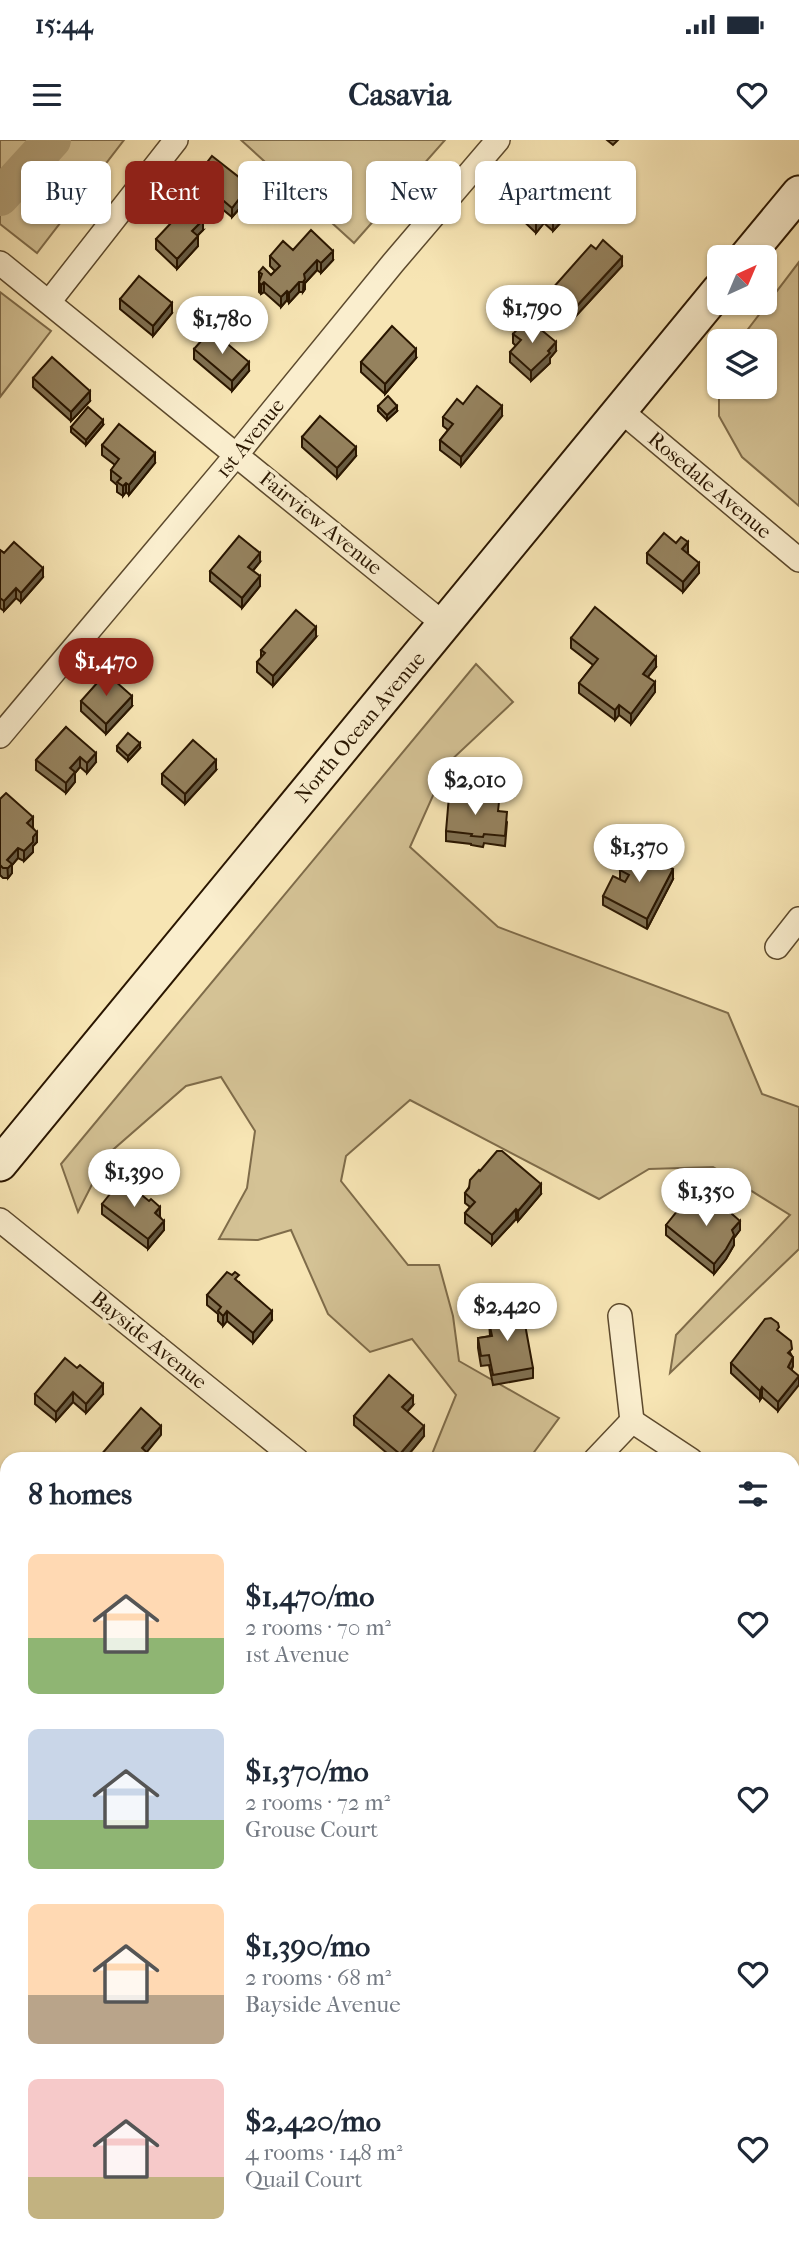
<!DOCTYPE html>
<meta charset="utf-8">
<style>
body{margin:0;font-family:"IM FELL French Canon",serif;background:#f6f6f7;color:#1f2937;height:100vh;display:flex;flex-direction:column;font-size:26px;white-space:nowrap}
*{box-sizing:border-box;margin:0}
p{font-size:23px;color:#747a83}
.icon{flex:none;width:38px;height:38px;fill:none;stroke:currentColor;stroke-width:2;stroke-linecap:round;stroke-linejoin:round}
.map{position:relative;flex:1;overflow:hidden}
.panel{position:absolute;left:0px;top:1312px;width:800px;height:800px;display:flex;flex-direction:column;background:#fff;border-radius:21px 21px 0 0;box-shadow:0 2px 5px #0004}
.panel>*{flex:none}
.banner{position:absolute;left:21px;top:21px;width:758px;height:63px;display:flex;gap:14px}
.needle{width:46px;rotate:44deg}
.fabs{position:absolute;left:707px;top:105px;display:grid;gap:14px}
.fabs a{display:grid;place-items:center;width:70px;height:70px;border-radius:10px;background:#fff;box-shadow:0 2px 5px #0004;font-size:35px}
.price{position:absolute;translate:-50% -60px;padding:0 16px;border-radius:24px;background:#fff;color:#222;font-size:23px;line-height:46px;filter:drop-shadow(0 2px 4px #0008)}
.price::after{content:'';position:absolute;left:50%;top:42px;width:21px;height:16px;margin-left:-10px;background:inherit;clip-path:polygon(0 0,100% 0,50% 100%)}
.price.active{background:#8f2418;color:#fff}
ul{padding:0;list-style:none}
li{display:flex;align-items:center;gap:21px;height:175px;padding:0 28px}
li span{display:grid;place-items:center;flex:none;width:196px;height:140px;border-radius:10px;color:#555}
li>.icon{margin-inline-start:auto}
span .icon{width:84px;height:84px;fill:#fffc;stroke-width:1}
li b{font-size:30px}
h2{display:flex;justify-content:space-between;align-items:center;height:84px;padding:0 28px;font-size:30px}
.pill{padding:0 24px;border-radius:10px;background:#fff;box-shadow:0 2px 5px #0004;font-size:24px;line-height:63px}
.pill.active{background:#8f2418;color:#fff}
.status{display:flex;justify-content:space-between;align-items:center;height:49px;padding:0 35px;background:#fff;direction:ltr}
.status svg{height:19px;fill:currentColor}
header{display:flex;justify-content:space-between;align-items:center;height:91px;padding:0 28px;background:#fff;font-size:32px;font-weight:700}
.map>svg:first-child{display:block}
.green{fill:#d4c295;stroke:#7f6c4a;stroke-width:2}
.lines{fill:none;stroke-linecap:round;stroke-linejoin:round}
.river{stroke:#b19f77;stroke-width:38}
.street-casing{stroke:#5d4a2d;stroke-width:26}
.secondary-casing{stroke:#2a1600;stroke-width:37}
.street{stroke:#faeece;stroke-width:23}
.secondary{stroke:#faeece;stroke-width:33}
.wall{fill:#807051;stroke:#2a1600;stroke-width:2}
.shaded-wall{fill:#685b42;stroke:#2a1600;stroke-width:2}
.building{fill:#95825e;stroke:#2a1600;stroke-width:2}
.labels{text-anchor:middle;stroke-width:7;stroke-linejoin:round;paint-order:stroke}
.street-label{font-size:21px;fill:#2a1600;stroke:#faeece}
</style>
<div class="status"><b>15:44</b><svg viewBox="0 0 49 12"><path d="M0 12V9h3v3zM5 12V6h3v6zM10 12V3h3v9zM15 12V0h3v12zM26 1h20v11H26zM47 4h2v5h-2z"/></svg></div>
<header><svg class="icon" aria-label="menu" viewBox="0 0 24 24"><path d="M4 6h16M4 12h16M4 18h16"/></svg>Casavia<svg class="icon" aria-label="heart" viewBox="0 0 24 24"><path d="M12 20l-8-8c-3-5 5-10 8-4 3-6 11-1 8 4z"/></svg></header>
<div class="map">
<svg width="799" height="2111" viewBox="0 0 799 2111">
<rect width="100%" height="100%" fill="#f7e5b4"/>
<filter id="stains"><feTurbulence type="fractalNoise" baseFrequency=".00286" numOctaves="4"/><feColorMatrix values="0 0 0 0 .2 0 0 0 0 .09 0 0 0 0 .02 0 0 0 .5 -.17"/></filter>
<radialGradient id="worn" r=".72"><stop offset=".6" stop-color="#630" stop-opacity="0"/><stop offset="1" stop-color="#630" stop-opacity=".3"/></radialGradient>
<g class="green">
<path d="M0,0H124L37,113L0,84Z"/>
<path d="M241,0H445L354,103Z"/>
<path d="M799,122V366L742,317L719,276V228V247H765V201H739Z"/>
<path d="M0,152L51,191L0,257Z"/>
<path d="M476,524L513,562L447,624L410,707L498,787L728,873L762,954L799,967V1109L670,1233L676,1195L790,1075L713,1027L649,1029L599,1059L410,960L346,1016L341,1041L408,1125H439L453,1176L459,1221L559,1278L529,1319H430L456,1255L412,1199L370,1212L328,1174L291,1090L258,1100L219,1099L247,1048L255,991L221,937L186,946L107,1015L78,1072L61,1024Z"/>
<path d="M7,1437V2033L0,2034V1442L1,1439Z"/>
<path d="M793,2098H799V2111H509L513,2105H793Z"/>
</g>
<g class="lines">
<path class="river" d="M0,57L52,0"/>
<g class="street-casing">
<g id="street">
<path d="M0,123L445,485"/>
<path d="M49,162L176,0"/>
<path d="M620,270L799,420"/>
<path d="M0,596L237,314L393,123L498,0"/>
<path d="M777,807L799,779"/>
<path d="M0,1080L297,1320"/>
<path d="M620,1176L632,1281"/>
<path d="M632,1281L691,1320"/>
<path d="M595,1320L632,1281"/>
<path d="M793,1386L799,1390"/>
<path d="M793,1730L799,1735"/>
<path d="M292,2111L297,2105"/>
</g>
</g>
<g class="secondary-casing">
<g id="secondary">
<path d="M746,117L799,53"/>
<path d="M0,1024L719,150"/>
</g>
</g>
<use href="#street" class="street"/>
<use href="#secondary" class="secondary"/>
</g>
<g class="wall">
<path d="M607,0H618L613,5Z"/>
<path d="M198,34L244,41L263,56L256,64L250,59L241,70L239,69L232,77L211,60V54L198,43Z"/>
<path d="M536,37L571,54L559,67L563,80L553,91L544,83L536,93L509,67V57Z"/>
<path d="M203,90L197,96L198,106L177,129L156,109V99Z"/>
<path d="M596,109L622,126L574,178L552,159V149Z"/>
<path d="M293,110L333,120L321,133L317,130L305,143V149L303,152H299L289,163L287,160L281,167L264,152L261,154L259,152V132L271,135L275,131L270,126V116Z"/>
<path d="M120,159L172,173L153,196L120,169Z"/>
<path d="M513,194L556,211L550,218V223L531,241L510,222V212L516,206L513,203Z"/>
<path d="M194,209L249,231L232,251L194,219Z"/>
<path d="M416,218L385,254L361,232V222Z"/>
<path d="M33,238L90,261L71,281L33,247Z"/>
<path d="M463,264L502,276L461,326L440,310V300L448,290L443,286V277Z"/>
<path d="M378,266L397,271L387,280L378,271Z"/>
<path d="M103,285L86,305L71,292V287Z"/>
<path d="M302,297L356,316L337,338L302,307Z"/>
<path d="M102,305L155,323L129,355L126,352L123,356L117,352V345L111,340V330L115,325L102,315Z"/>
<path d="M676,403L688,412L687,413L699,433L683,452L647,423V413Z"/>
<path d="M0,410L43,437L21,462L16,458L4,471L0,468Z"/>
<path d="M260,422L253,431L260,446L242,468L210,441V431Z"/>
<path d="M316,497L273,546L257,532V522L261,518V510Z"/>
<path d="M571,498L656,527L648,537L655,552L631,584L619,575L615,580L579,553V543L593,525L571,508Z"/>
<path d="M81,561L132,566L106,594L81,571Z"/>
<path d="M66,587L96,622L87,633L80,627L75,633V642L66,653L36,630V620Z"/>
<path d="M117,606L140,608L128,621L117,611Z"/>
<path d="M216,630L185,664L162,644V634Z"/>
<path d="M0,659L33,687L37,702L33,706V712L24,721L18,718L12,725V733L8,738H3L0,735Z"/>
<path d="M465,659L499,671L507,682L505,706L484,703L483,707L471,705V704L446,701V691Z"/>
<path d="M620,730L673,739L647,789L603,765V756L620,740Z"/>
<path d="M480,1031L541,1054L518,1081L516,1079L492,1105L465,1083V1073L470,1067L465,1063V1053Z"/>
<path d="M102,1064L160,1076L164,1090L148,1109L102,1074Z"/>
<path d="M712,1064L732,1074L740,1090L734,1098V1105L726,1119L714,1134L666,1095V1085L688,1070L711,1075L712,1074Z"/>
<path d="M239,1142L272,1180L253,1203L227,1181L223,1186L218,1181V1174L207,1165V1155Z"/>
<path d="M491,1174L533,1228V1238L493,1245L489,1225L481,1226L478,1208V1198L490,1196L489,1182L491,1181Z"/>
<path d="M779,1192L792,1216L793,1226L778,1271L762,1257L760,1260L731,1233V1223Z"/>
<path d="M77,1228L103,1254L86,1273L73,1262L56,1281L35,1264V1254Z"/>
<path d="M413,1265L407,1272L424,1296L404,1320H395L354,1285V1276Z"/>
<path d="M154,2105H206L201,2111H161Z"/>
</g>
<g class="shaded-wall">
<path d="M571,45V54L554,72V62Z"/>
<path d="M263,46V56L256,64V54Z"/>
<path d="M250,49V59L241,70V61Z"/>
<path d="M239,59V69L232,77V68Z"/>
<path d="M563,70V80L553,91V81Z"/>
<path d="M544,74V83L536,93V83Z"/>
<path d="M203,80V90L192,101V91Z"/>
<path d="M198,96V106L177,129V119Z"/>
<path d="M333,111V120L321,133V123Z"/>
<path d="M622,117V126L574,178V169Z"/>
<path d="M317,120V130L305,143V149L303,152L304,134Z"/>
<path d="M264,142V152L261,154V145Z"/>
<path d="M299,142V152L289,163V153Z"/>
<path d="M287,151V160L281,167V157Z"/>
<path d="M172,163V173L153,196V186Z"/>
<path d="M556,202V211L550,218V223L531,241V231Z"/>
<path d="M416,209V218L385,254V244Z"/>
<path d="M249,222V231L232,251V241Z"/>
<path d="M90,251V261L71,281V272Z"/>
<path d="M397,266V271L387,280V275Z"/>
<path d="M502,266V276L461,326V317Z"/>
<path d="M103,280V285L86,305V300Z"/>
<path d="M356,307V316L337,338V328Z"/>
<path d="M155,313V323L129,355V345Z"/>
<path d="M126,343V352L123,356V346Z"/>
<path d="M688,402V412L682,419V409Z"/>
<path d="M260,413V422L248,436V427Z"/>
<path d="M699,423V433L683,452V442Z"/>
<path d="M43,428V437L21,462V453Z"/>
<path d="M260,436V446L242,468V458Z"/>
<path d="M16,448V458L4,471V461Z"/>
<path d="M316,487V497L273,546V536Z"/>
<path d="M656,517V527L643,543V534Z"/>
<path d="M655,542V552L631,584V574Z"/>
<path d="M132,556V566L106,594V584Z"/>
<path d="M619,565V575L615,580V570Z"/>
<path d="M140,603V608L128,621V616Z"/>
<path d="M96,613V622L87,633V623Z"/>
<path d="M80,617V627L75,633V642L66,653V643L70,628Z"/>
<path d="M216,620V630L185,664V654Z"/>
<path d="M33,677V687L27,693V683Z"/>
<path d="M37,692V702L33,706V712L24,721V711L33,697Z"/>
<path d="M18,708V718L12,725V733L8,738L7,720Z"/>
<path d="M673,729V739L647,789V779Z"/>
<path d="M541,1044V1054L518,1081V1071Z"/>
<path d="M160,1067V1076L155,1083V1073Z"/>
<path d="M516,1069V1079L492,1105V1095Z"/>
<path d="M164,1081V1090L148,1109V1099Z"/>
<path d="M740,1081V1090L734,1098V1105L726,1119L714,1134V1124L732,1090Z"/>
<path d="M227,1171V1181L223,1186V1176Z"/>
<path d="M272,1171V1180L253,1203V1193Z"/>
<path d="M793,1217V1226L788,1236V1227Z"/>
<path d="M799,1236V1245L778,1271V1262Z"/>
<path d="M103,1244V1254L86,1273V1264Z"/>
<path d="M762,1247V1257L760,1260V1251Z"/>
<path d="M73,1252V1262L56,1281V1272Z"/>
<path d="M413,1256V1265L402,1277V1267Z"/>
<path d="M161,1286V1295L142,1318V1308Z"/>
<path d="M424,1286V1296L404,1320H400V1314Z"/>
<path d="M799,1871V1881L793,1889V1879Z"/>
<path d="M198,2105H206L201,2111H193Z"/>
</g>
<g class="building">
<path d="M212,16L244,41L249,35L263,46L256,54L250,49L241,61L239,59L232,68L211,50L213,46L198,34Z"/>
<path d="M549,24L571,45L554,62L563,70L553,81L544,74L536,83L509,57L532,33L536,37Z"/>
<path d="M187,66L203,80L192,91L198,96L177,119L156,99Z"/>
<path d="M311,90L333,111L321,123L317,120L304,134L305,139L303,142H299L289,153L287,151L281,157L264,142L261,145L259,142L262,134L259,132L263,127L271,135L280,126L270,116L283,101L293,110Z"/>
<path d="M603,100L622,117L574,169L552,149L591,105L596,109Z"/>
<path d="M139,136L172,163L153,186L120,159Z"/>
<path d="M527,178L556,202L548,211L550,213L531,231L510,212L521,200L513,194Z"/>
<path d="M392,186L416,209L385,244L361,222Z"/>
<path d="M211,190L249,222L232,241L194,209Z"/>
<path d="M52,217L90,251L71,272L33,238Z"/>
<path d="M477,246L502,266L461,317L440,300L453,284L443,277L457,259L463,264Z"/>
<path d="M388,256L397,266L387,275L378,266Z"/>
<path d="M88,267L103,280L86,300L71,287Z"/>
<path d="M320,276L356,307L337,328L302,297Z"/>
<path d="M119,284L155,313L129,345L126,343L123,346L117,342L121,338L111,330L119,319L102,305Z"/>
<path d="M664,393L676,403L681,397L688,402L682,409L699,423L683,442L647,413Z"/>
<path d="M239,396L260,413L248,427L260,436L242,458L210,431Z"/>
<path d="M14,402L43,428L21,453L16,448L4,461L0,458V410L4,413Z"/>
<path d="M595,467L656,517L643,534L655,542L631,574L619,565L615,570L579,543L598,519L571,498Z"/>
<path d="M296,470L316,487L273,536L257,522L265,513L261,510Z"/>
<path d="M106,533L132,556L106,584L81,561Z"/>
<path d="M66,587L96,613L87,623L80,617L70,628L75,632L66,643L36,620Z"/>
<path d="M128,593L140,603L128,616L117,606Z"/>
<path d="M193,600L216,620L185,654L162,634Z"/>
<path d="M454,652L465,654V658L499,662L498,671L507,672L505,696L484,694L483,697L471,696L472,694L446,691L449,656L453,657Z"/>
<path d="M6,653L33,677L27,683L37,692L33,697V702L24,711L18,708L7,720L12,724L8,728H3L0,725V659Z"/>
<path d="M631,709L673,729L647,779L603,756L613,736L625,742L629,735L620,730Z"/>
<path d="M497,1011H502L541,1044L518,1071L516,1069L492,1095L465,1073L475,1062L465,1053L469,1048L470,1040L479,1030L480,1031Z"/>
<path d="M122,1039L149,1061L151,1059L160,1067L155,1073L164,1081L148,1099L102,1064Z"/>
<path d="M721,1058L731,1060L732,1074L740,1081L732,1090L734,1095L726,1109L714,1124L666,1085L682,1065L688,1070L695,1062L711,1075L716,1070L712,1064Z"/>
<path d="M227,1132L232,1135L235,1132L239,1135L235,1139L272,1171L253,1193L227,1171L223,1176L218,1171L221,1167L207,1155Z"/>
<path d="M522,1168L533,1228L493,1235L489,1215L481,1216L478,1198L492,1196L489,1182L492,1180L491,1174Z"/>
<path d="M771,1178L778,1183L779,1187L777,1190L791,1201L792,1209L788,1213L793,1217L788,1227L799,1236L778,1262L762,1247L760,1251L731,1223L765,1179Z"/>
<path d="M65,1218L77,1228L80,1225L103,1244L86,1264L73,1252L56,1272L35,1254Z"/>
<path d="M389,1235L413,1256L402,1267L424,1286L400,1314L354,1276Z"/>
<path d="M141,1268L161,1286L142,1308L155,1320H107L101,1315Z"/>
<path d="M793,1844L799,1849L796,1853L799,1855V1871L793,1879Z"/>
<path d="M166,2105H198L193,2111H173Z"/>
<path d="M370,2105H412L411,2106L417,2111H366Z"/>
</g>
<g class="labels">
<g class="street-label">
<text transform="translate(250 298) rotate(-51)" y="7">1st Avenue</text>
<text transform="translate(710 345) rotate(40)" y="7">Rosedale Avenue</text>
<text transform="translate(321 383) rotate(39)" y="7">Fairview Avenue</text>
<text transform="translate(360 587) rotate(-50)" y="7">North Ocean Avenue</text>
<text transform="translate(149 1200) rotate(39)" y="7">Bayside Avenue</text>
</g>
</g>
<rect width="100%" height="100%" filter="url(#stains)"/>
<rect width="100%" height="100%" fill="url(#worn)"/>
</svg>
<div class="fabs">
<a><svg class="needle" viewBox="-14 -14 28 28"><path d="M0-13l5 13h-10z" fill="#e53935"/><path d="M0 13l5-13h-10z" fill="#747a83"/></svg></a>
<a><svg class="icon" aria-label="layers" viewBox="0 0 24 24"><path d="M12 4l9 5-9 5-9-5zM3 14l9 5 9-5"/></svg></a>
</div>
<b class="price" style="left:532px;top:205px">$1,790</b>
<b class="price" style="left:222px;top:216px">$1,780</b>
<b class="price active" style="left:106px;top:558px">$1,470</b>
<b class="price" style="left:475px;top:677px">$2,010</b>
<b class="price" style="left:639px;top:744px">$1,370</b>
<b class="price" style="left:134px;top:1069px">$1,390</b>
<b class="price" style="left:706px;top:1088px">$1,350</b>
<b class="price" style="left:507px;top:1203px">$2,420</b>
<div class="banner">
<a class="pill">Buy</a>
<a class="pill active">Rent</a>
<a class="pill">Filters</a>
<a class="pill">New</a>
<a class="pill">Apartment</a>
</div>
<section class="panel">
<h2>8 homes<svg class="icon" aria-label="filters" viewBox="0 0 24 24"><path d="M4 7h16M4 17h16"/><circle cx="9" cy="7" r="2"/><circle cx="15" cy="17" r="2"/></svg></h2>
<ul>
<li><span style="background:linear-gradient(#ffd9b3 60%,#8fb573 0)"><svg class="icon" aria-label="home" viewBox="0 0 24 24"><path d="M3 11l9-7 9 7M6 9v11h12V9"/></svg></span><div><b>$1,470/mo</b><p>2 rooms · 70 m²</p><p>1st Avenue</p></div><svg class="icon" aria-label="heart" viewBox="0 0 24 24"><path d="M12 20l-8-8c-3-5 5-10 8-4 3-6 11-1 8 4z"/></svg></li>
<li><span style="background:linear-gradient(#c9d6e8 65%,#8fb573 0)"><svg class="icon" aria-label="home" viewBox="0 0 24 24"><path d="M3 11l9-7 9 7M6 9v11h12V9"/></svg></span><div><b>$1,370/mo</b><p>2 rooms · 72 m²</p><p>Grouse Court</p></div><svg class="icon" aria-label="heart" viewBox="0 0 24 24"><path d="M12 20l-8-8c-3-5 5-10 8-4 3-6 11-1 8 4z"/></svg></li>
<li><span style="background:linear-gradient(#ffd9b3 65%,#b9a48a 0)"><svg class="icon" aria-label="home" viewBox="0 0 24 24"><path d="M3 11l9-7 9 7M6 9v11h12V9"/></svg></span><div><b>$1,390/mo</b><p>2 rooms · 68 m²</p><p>Bayside Avenue</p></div><svg class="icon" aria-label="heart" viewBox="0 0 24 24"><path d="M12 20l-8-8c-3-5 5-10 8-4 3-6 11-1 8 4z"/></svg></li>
<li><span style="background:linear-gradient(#f6c9c9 70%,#c2b280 0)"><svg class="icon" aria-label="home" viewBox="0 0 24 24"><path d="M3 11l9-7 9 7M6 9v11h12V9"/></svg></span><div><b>$2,420/mo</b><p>4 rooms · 148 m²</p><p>Quail Court</p></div><svg class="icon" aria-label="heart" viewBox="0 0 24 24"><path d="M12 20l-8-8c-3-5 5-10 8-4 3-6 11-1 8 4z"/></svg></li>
</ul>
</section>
</div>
